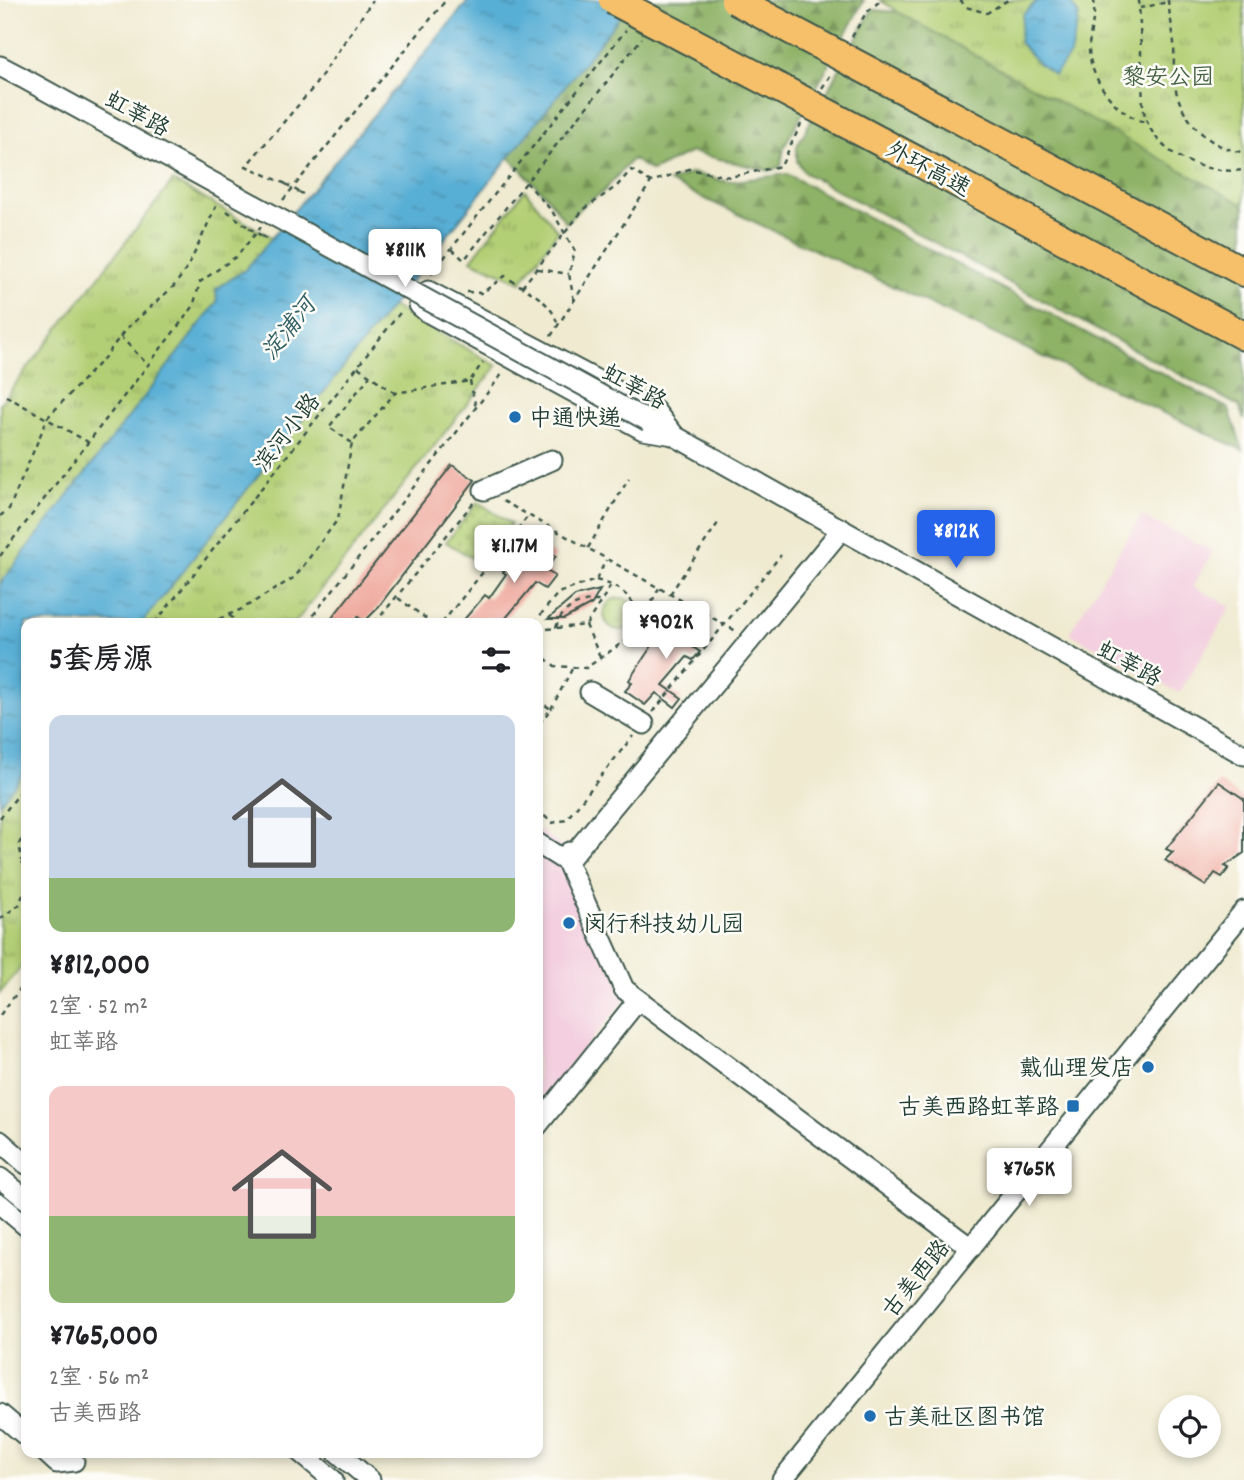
<!DOCTYPE html>
<html lang="zh">
<meta charset="utf-8">
<style>
body{margin:0;font-family:Dekko,"LXGW WenKai TC",sans-serif;background:#f6f6f6;color:#202124;height:100vh;display:flex;flex-direction:column;font-size:26px;white-space:nowrap}
*{box-sizing:border-box;margin:0}
p{font-size:23px;color:#757577}
.icon{flex:none;width:38px;height:38px;fill:none;stroke:currentColor;stroke-width:2;stroke-linecap:round;stroke-linejoin:round}
.map{position:relative;flex:1;overflow:hidden}
.drawer{position:absolute;left:21px;top:618px;width:522px;height:840px;display:flex;flex-direction:column;background:#fff;border-radius:14px;box-shadow:0 4px 10px #0003}
.drawer>*{flex:none}
.fabs{position:absolute;left:1158px;top:1395px;display:grid;gap:14px}
.fabs a{display:grid;place-items:center;width:63px;height:63px;border-radius:50%;background:#fff;box-shadow:0 4px 10px #0003;font-size:35px}
.price{position:absolute;translate:-50% -60px;padding:0 16px;border-radius:7px;background:#fff;color:#222;font-size:23px;line-height:46px;filter:drop-shadow(0 2px 4px #0008)}
.price::after{content:'';position:absolute;left:50%;top:42px;width:21px;height:16px;margin-left:-10px;background:inherit;clip-path:polygon(0 0,100% 0,50% 100%)}
.price.selected{background:#2563eb;color:#fff}
ul{padding:0;list-style:none}
li{display:grid;align-content:center;gap:14px;height:371px;padding:0 28px}
li span{display:grid;place-items:center;height:217px;border-radius:14px;color:#555}
li>.icon{margin-inline-start:auto}
span .icon{width:126px;height:126px;fill:#fffc;stroke-width:1}
li b{font-size:30px}
h2{display:flex;justify-content:space-between;align-items:center;height:84px;padding:0 28px;font-size:30px}
.map>svg:first-child{display:block}
.built{fill:#f3cfdf}
.grass{fill:url(#grass-dots);stroke:#698654;stroke-width:2}
.forest{fill:url(#forest-firs);stroke:#56784d;stroke-width:2}
.park{fill:url(#park-tufts);stroke:#698654;stroke-width:2}
.water{fill:url(#water-ripples);stroke:#3c7684;stroke-width:2}
.building{fill:#efa79c}
.lines{fill:none;stroke-linecap:round;stroke-linejoin:round}
.minor-casing{stroke:#3e574b;stroke-width:23}
.highway-casing{stroke:#3e574b;stroke-width:32}
.path{stroke:#3e574b;stroke-width:2.5;stroke-dasharray:5 5;stroke-linecap:butt}
.minor{stroke:#fff;stroke-width:19}
.highway{stroke:#f6c06b;stroke-width:28}
.minor-bridge-casing{stroke:#3e574b;stroke-width:23;stroke-linecap:butt}
.highway-bridge-casing{stroke:#3e574b;stroke-width:32;stroke-linecap:butt}
.path-bridge{stroke:#3e574b;stroke-width:2.5;stroke-dasharray:5 5;stroke-linecap:butt}
.minor-bridge{stroke:#fff;stroke-width:19}
.highway-bridge{stroke:#f6c06b;stroke-width:28}
.poi-dot{fill:#1f6fb2;stroke:#fdfcf7;stroke-width:2.5}
.labels{text-anchor:middle;stroke-width:5;stroke-linejoin:round;paint-order:stroke}
.park-label{font-size:23px;fill:#446244;stroke:#fdfcf7}
.street-label{font-size:23px;fill:#1f3d34;stroke:#fdfcf7}
.poi-label{font-size:23px;fill:#1f3d34;stroke:#fdfcf7;text-anchor:start}
.water-label{font-size:24px;font-style:italic;fill:#305f64;stroke:#fdfcf7}
</style>
<div class="map">
<svg width="1244" height="1480" viewBox="0 0 1244 1480">
<defs>
<pattern id="grass-dots" width="8" height="8" patternUnits="userSpaceOnUse" patternTransform="scale(1.75)"><rect width="8" height="8" fill="#b3cf75"/><path d="M2 2h.1M6 6h.1" fill="none" stroke="#91a961" stroke-width="1.8" stroke-linecap="round"/></pattern>
<pattern id="forest-firs" width="22" height="20" patternUnits="userSpaceOnUse" patternTransform="scale(1.75)"><rect width="22" height="20" fill="#8eb266"/><path d="M5 1l3.5 6h-7zM16 11l3.5 6h-7z" fill="#739255"/></pattern>
<pattern id="park-tufts" width="24" height="20" patternUnits="userSpaceOnUse" patternTransform="scale(1.75)"><rect width="24" height="20" fill="#b3cf75"/><path d="M3 7l-1-3M5 7V3M7 7l1-3M15 17l-1-3M17 17v-4M19 17l1-3" fill="none" stroke="#91a961"/></pattern>
<pattern id="water-ripples" width="26" height="14" patternUnits="userSpaceOnUse" patternTransform="scale(1.75)"><rect width="26" height="14" fill="#59afd5"/><path d="M2 4q2-2 4 0t4 0M15 11q2-2 4 0t4 0" fill="none" stroke="#4990ae"/></pattern>
</defs>
<rect width="100%" height="100%" fill="#fdfcf7"/>
<filter id="ink" filterUnits="userSpaceOnUse"><feTurbulence type="fractalNoise" baseFrequency=".0143" numOctaves="2"/><feDisplacementMap in="SourceGraphic" scale="14" xChannelSelector="R" yChannelSelector="G"/><feConvolveMatrix kernelMatrix="1 2 1 2 8 2 1 2 1" color-interpolation-filters="sRGB"/></filter>
<filter id="wash" filterUnits="userSpaceOnUse"><feTurbulence type="fractalNoise" baseFrequency=".00686" numOctaves="4" result="noise"/><feDisplacementMap in="SourceGraphic" scale="28" xChannelSelector="R" yChannelSelector="G"/><feGaussianBlur stdDeviation="1.57" result="paint"/><feColorMatrix in="noise" values="0 0 0 0 0 0 0 0 0 0 0 0 0 0 0 0 0 1.4 0 .05"/><feComposite in="paint" operator="in"/></filter>
<g filter="url(#wash)">
<rect width="100%" height="100%" fill="#efead0"/>
<g class="built">
<path d="M1141,516L1213,551L1193,586L1231,607L1179,693L1069,633Z"/>
<path d="M537,828L571,854L632,991L537,1106Z"/>
</g>
<path class="grass" d="M478,502L511,524L480,563L446,542Z"/>
<g class="forest">
<path d="M633,0H864L784,147L781,166L769,171L691,152L652,171L632,159L603,192L584,204L566,223L548,198L509,157Z"/>
<path d="M872,10L898,12L1244,205V420L1239,406L805,173L797,161V146Z"/>
<path d="M692,173L728,182L787,174L1229,409L1243,450L669,182Z"/>
</g>
<g class="park">
<path d="M880,0H1244V205L898,12Z"/>
<path d="M173,181L497,366L295,623H26V961L0,993V404Z"/>
<path d="M525,190L558,231L521,282L471,260Z"/>
<circle cx="620" cy="614" r="16"/>
</g>
<g class="water">
<path d="M469,0H633L142,623H26V770L0,803V584L217,302L216,289L246,269Z"/>
<path d="M1038,0H1069L1079,16L1070,55L1054,75L1038,63L1019,42L1023,14Z"/>
</g>
<g id="blocks">
<g class="building">
<path d="M452,465L475,480L376,610L364,622L358,617L353,623H328Z"/>
<path d="M532,540L556,556L545,570L555,576L545,589L535,583L505,619L511,623H461L485,595L489,598L506,574L503,572L522,546L525,549Z"/>
<path d="M600,590L592,604L564,619H548L575,596Z"/>
<path d="M683,614L707,630L693,647L700,652L693,660L687,657L663,685L682,698L675,707L656,693L645,705L625,691L632,683L629,680L653,644L671,622L675,625Z"/>
<path d="M1219,782L1244,799V853L1225,866L1229,868L1222,877L1215,873L1206,886L1165,860L1173,852L1166,849Z"/>
</g>
</g>
</g>
<g filter="url(#ink)">
<use href="#blocks" fill-opacity="0" stroke="#3e574b" stroke-width="2"/>
<g class="lines">
<g class="minor-casing">
<g id="minor">
<path d="M0,66L21,77"/>
<path d="M428,291L655,411L674,435L643,430L427,312L419,305Z"/>
<path d="M648,421L1244,755"/>
<path d="M484,490L552,460"/>
<path d="M842,529L567,862L624,989L971,1248"/>
<path d="M590,692L644,724"/>
<path d="M537,843L567,862L569,852"/>
<path d="M537,1126L638,1000"/>
<path d="M0,1141L26,1164"/>
<path d="M0,1178L26,1199"/>
<path d="M0,1204L26,1226"/>
<path d="M0,1414L26,1436"/>
<path d="M45,1452L57,1463L74,1461"/>
<path d="M300,1452L333,1480"/>
<path d="M337,1452L370,1480"/>
<path d="M782,1480L1244,911"/>
</g>
</g>
<g class="highway-casing">
<g id="highway">
<path d="M944,111L1244,272"/>
<path d="M917,161L1244,336"/>
</g>
</g>
<g class="path">
<path d="M960,0L966,7L987,13L1008,0"/>
<path d="M1094,0C1096,16 1089,32 1089,49C1090,80 1116,114 1145,122"/>
<path d="M1139,0L1143,106C1149,152 1200,175 1244,170"/>
<path d="M1168,0C1169,14 1173,28 1174,43C1175,57 1172,72 1175,86C1181,119 1210,150 1244,152"/>
<path d="M1140,8L1168,2"/>
<path d="M852,37L866,13L881,0"/>
<path d="M822,88L830,76"/>
<path d="M526,182L552,211L575,251L569,274L574,301"/>
<path d="M286,184L246,166L313,88L373,0"/>
<path d="M299,192L303,194"/>
<path d="M283,200L446,0"/>
<path d="M227,211L249,228"/>
<path d="M262,236L266,238"/>
<path d="M452,249L464,260L642,38"/>
<path d="M538,269L569,274"/>
<path d="M431,274L626,30"/>
<path d="M522,287L583,210L617,186L631,170L651,182"/>
<path d="M467,292L482,293L505,276C526,291 552,299 558,326"/>
<path d="M120,336L147,364"/>
<path d="M551,336L651,182L689,169L730,177L781,166L801,124"/>
<path d="M358,367L395,393"/>
<path d="M470,381L476,408"/>
<path d="M6,396L88,442"/>
<path d="M352,443L329,427L370,376"/>
<path d="M503,501L736,631"/>
<path d="M0,516L9,509L48,417L104,358L125,330L174,286L188,267L217,204"/>
<path d="M588,548L629,478"/>
<path d="M0,556L193,307L200,282L237,256L261,227"/>
<path d="M596,580C620,586 631,596 642,618"/>
<path d="M670,594L718,523"/>
<path d="M398,598L432,623"/>
<path d="M229,615L239,623"/>
<path d="M155,623L403,309"/>
<path d="M210,623L242,609L295,577L338,519L352,443L395,393L470,381L483,362"/>
<path d="M307,623L503,373"/>
<path d="M375,623L474,502"/>
<path d="M442,623L529,515"/>
<path d="M534,623L558,593L596,580L606,560"/>
<path d="M586,625L601,659"/>
<path d="M556,628C562,606 581,600 601,601"/>
<path d="M537,630L586,625L612,584"/>
<path d="M537,652L555,666L586,668L635,634L659,588"/>
<path d="M537,700L551,709L537,726"/>
<path d="M551,709L572,669"/>
<path d="M653,712L781,555"/>
<path d="M537,809L552,823L566,820L633,736"/>
<path d="M0,818L26,785"/>
<path d="M26,831L19,844L26,880"/>
<path d="M0,919L19,905L26,887"/>
<path d="M0,1015L26,981"/>
</g>
<use href="#minor" class="minor"/>
<use href="#highway" class="highway"/>
<g class="minor-bridge-casing">
<path id="minor-bridge" d="M21,77L648,421"/>
</g>
<g class="highway-bridge-casing">
<g id="highway-bridge">
<path d="M613,0L917,161"/>
<path d="M735,0L944,111"/>
</g>
</g>
<g class="path-bridge">
<path d="M286,184L299,192"/>
<path d="M249,228L262,236"/>
</g>
<use href="#minor-bridge" class="minor-bridge"/>
<use href="#highway-bridge" class="highway-bridge"/>
</g>
</g>
<g class="poi-dot">
<circle cx="515" cy="417" r="7"/>
<circle cx="569" cy="923" r="7"/>
<circle cx="1148" cy="1067" r="7"/>
<rect x="1066" y="1099" width="14" height="14" rx="3.5"/>
<circle cx="870" cy="1416" r="7"/>
</g>
<g class="labels">
<g class="park-label">
<text x="1168" y="84">黎安公园</text>
</g>
<g class="street-label">
<text transform="translate(138 113) rotate(29)" y="8">虹莘路</text>
<text transform="translate(929 168) rotate(28)" y="8">外环高速</text>
<text transform="translate(635 386) rotate(29)" y="8">虹莘路</text>
<text transform="translate(286 432) rotate(-52)" y="8">滨河小路</text>
<text transform="translate(1130 663) rotate(29)" y="8">虹莘路</text>
<text transform="translate(915 1278) rotate(-51)" y="8">古美西路</text>
</g>
<g class="poi-label">
<text x="529" y="425">中通快递</text>
<text x="583" y="931">闵行科技幼儿园</text>
<text x="1134" y="1075" text-anchor="end">戴仙理发店</text>
<text x="1059" y="1114" text-anchor="end">古美西路虹莘路</text>
<text x="884" y="1424">古美社区图书馆</text>
</g>
<g class="water-label">
<text transform="translate(288 328) rotate(-52)" y="8">淀浦河</text>
</g>
</g>
</svg>
<div class="fabs">
<a><svg class="icon" aria-label="locate" viewBox="0 0 24 24"><circle cx="12" cy="12" r="6"/><path d="M12 2v4M12 18v4M2 12h4M18 12h4"/></svg></a>
</div>
<b class="price" style="left:405px;top:289px">¥811K</b>
<b class="price selected" style="left:956px;top:570px">¥812K</b>
<b class="price" style="left:514px;top:585px">¥1.17M</b>
<b class="price" style="left:666px;top:661px">¥902K</b>
<b class="price" style="left:1029px;top:1208px">¥765K</b>
<section class="drawer">
<h2>5套房源<svg class="icon" aria-label="filters" viewBox="0 0 24 24"><path d="M4 7h16M4 17h16"/><circle cx="9" cy="7" r="2"/><circle cx="15" cy="17" r="2"/></svg></h2>
<ul>
<li><span style="background:linear-gradient(#c9d6e8 75%,#8fb573 0)"><svg class="icon" aria-label="home" viewBox="0 0 24 24"><path d="M3 11l9-7 9 7M6 9v11h12V9"/></svg></span><div><b>¥812,000</b><p>2室 · 52 m²</p><p>虹莘路</p></div></li>
<li><span style="background:linear-gradient(#f6c9c9 60%,#8fb573 0)"><svg class="icon" aria-label="home" viewBox="0 0 24 24"><path d="M3 11l9-7 9 7M6 9v11h12V9"/></svg></span><div><b>¥765,000</b><p>2室 · 56 m²</p><p>古美西路</p></div></li>
</ul>
</section>
</div>
